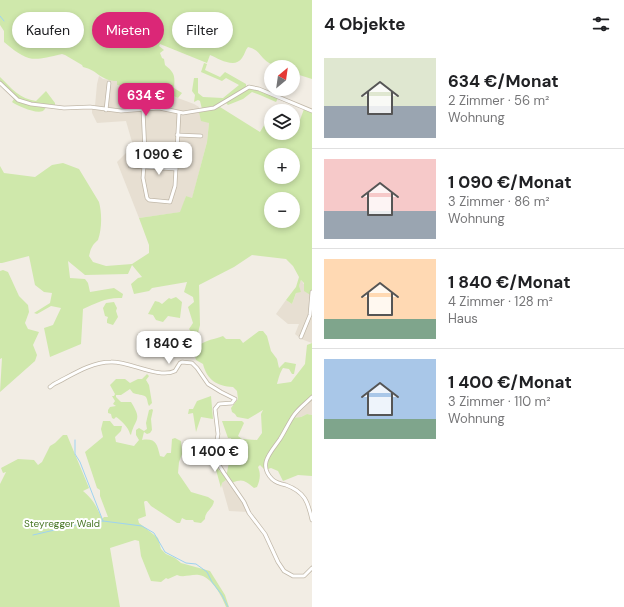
<!DOCTYPE html>
<html lang="de">
<meta charset="utf-8">
<style>
body{margin:0;font-family:"DM Sans",sans-serif;background:#f2f2f2;color:#202124;height:100vh;display:flex;flex-direction:column;font-size:15px;white-space:nowrap}
*{box-sizing:border-box;margin:0}
p{font-size:13px;color:#757577}
.icon{flex:none;width:22px;height:22px;fill:none;stroke:currentColor;stroke-width:2;stroke-linecap:round;stroke-linejoin:round}
.map{position:relative;flex:1;overflow:hidden}
.side{display:flex;flex-direction:column;background:#fff;width:312px}
.side>*{flex:none}
.guide{position:absolute;left:12px;top:12px;width:240px;height:36px;display:flex;gap:8px}
.needle{width:26px;rotate:29deg}
.tools{position:absolute;left:264px;top:60px;display:grid;gap:8px}
.tools a{display:grid;place-items:center;width:36px;height:36px;border-radius:50%;background:#fff;box-shadow:0 2px 6px #0003;font-size:20px}
.price{position:absolute;translate:-50% -34px;padding:0 9px;border-radius:8px;background:#fff;color:#222;font-size:13px;line-height:26px;filter:drop-shadow(0 1px 2px #0008)}
.price::after{content:'';position:absolute;left:50%;top:24px;width:12px;height:9px;margin-left:-6px;background:inherit;clip-path:polygon(0 0,100% 0,50% 100%)}
.price.current{background:#db2777;color:#fff}
ul{padding:0;list-style:none}
li{display:flex;align-items:center;gap:12px;height:100px;padding:0 12px}
li+li{border-top:1px solid #e0e0e0}
li span{display:grid;place-items:center;flex:none;width:112px;height:80px;border-radius:0px;color:#555}
li>.icon{margin-inline-start:auto}
span .icon{width:48px;height:48px;fill:#fffc;stroke-width:1}
li b{font-size:17px}
h2{display:flex;justify-content:space-between;align-items:center;height:48px;padding:0 12px;font-size:17px}
.tag{padding:0 14px;border-radius:18px;background:#fff;box-shadow:0 2px 6px #0003;font-size:14px;line-height:36px}
.tag.current{background:#db2777;color:#fff}
main{display:flex;flex:1;min-height:0}
.map>svg:first-child{display:block}
.residential{fill:#e7dfd2}
.green{fill:#cfe8ab;fill-rule:evenodd}
.lines{fill:none;stroke-linecap:round;stroke-linejoin:round}
.stream{stroke:#9ed3f1;stroke-width:1}
.minor-casing{stroke:#c1b8a9;stroke-width:4.5}
.minor{stroke:#fff;stroke-width:3}
.labels{text-anchor:middle;stroke-width:4;stroke-linejoin:round;paint-order:stroke}
.park-label{font-size:10px;fill:#497726;stroke:#fff}
</style>
<main>
<div class="map">
<svg width="312" height="607" viewBox="0 0 312 607">
<rect width="100%" height="100%" fill="#f2ede4"/>
<g class="residential">
<path d="M99,76L103,79L117,81V85L138,87L139,85L155,88L159,91L194,104L199,107L200,110L199,112L209,123L207,142L192,199L186,196L181,212L139,218L117,162L126,153L134,149L126,121L97,123L92,113V109L95,106L97,84Z"/>
<path d="M301,280L312,296L309,316L312,318V343L301,339L295,334L299,324H288L276,314L286,300L292,304Z"/>
<path d="M312,398V415L307,414L301,417L293,418L297,412Z"/>
<path d="M226,477L241,497L248,512L229,511L222,486V483L226,480Z"/>
</g>
<g class="green">
<path d="M0,0H312V79L293,73V67C282,67 271,67 263,58C258,52 256,49 248,47C245,50 245,54 242,58C235,69 219,59 210,55L207,63L160,44L159,46L164,50L160,53L162,58L164,59L165,65C175,73 175,76 174,88L182,93L178,98C165,93 153,87 139,85L138,87L117,85V81C100,81 98,70 83,67L82,65L65,55L62,54C32,61 29,63 4,42V31L0,25Z"/>
<path d="M204,63L207,64L205,70L220,77L225,72L246,84V87L248,89H253L278,98L276,102L260,95L252,92L243,99L228,105L225,102L215,107L213,106L202,109L200,101L198,100L194,102L195,95L192,91L194,78H198V93L203,97L223,98L239,85L226,78L222,81L201,72Z"/>
<path d="M0,77C11,88 20,99 36,101L46,91L55,103V105L24,102L14,96L0,81Z"/>
<path d="M14,99C23,106 36,105 47,106C47,107 44,110 43,111C35,114 18,106 12,102Z"/>
<path d="M220,107L260,132L269,117L271,118V133H293V127L297,128L304,109L312,112V303V296L304,291V283L301,280L299,286L301,292L296,293L292,304L286,300L296,287L299,277L293,266L286,259L252,255L234,267L199,285L200,325L198,333H192L189,329L193,323L188,307L194,302L193,297L184,292L187,282L152,288L149,291L134,294L131,284L138,278L142,277L132,265L128,274L85,275L68,261L70,278L85,279L88,283L90,292L114,288L123,294L122,298C107,297 96,303 83,309L81,344L50,357L44,328L53,325L61,308L51,306L37,314L34,313L50,303L52,293L44,292L35,285L29,256L2,263H0V166L4,173L35,177L52,165L63,163L79,169L99,202C102,213 102,229 98,240C96,242 93,244 92,247C90,250 90,253 89,256L93,262L106,266L132,264L149,253V245L139,218L180,212L186,196L192,198L207,142L209,123L201,121L199,112ZM271,155H293V177H271ZM271,199H293V221H271Z"/>
<path d="M3,270L8,272L19,296L28,305L29,312L25,323L28,329L39,332L33,345L37,355L35,361L0,392L2,358L0,359V271Z"/>
<path d="M176,297L182,302L180,318L168,316L163,322L156,320L153,315L148,314L155,301L159,302L162,304L169,298L171,299Z"/>
<path d="M114,302L117,308L116,311L118,317L113,325L107,323V320L108,317L105,316L103,308L106,303Z"/>
<path d="M259,331H263L267,336L271,351L277,359L279,368L285,362L296,364L294,374H292L289,369L283,368C280,372 278,380 277,384L291,382L305,364L307,345L312,343V396L292,418L301,417L307,414L312,415V476L298,475L283,481L278,471L271,468L265,470L260,465L258,467C261,474 260,480 257,487L254,488C245,481 243,478 232,483L226,478V480L222,483L221,488L215,466L226,477L230,458L245,463L247,457L244,449L233,445L231,438H228L222,421H242L244,423L238,436L242,439L257,440L262,433L261,414L263,410L248,419L237,417L235,414L232,412L231,408L238,399L237,391L233,387C217,386 207,380 203,364L196,360L195,356H186L187,352L193,351C200,341 212,340 223,336L226,339H240L243,343Z"/>
<path d="M147,374L149,376L146,380L149,385L152,403L149,406C147,403 148,400 146,397C143,394 137,395 133,393L130,389L121,395H116V397L121,402H131C143,421 135,418 131,435L130,434C129,428 120,419 116,417L114,419L112,418L111,414L108,413V410L110,407L116,406L113,404L115,401L112,396H114L115,394L110,385L116,379H125L130,383L138,379H142Z"/>
<path d="M211,396L213,419L201,417L196,432L193,413L188,414L189,409H193L197,401Z"/>
<path d="M152,409L153,410L151,419L152,430L150,433L147,434L144,432L142,440C156,438 157,444 160,456L164,457L167,453H171L172,439L175,438L181,441L182,454L179,462L178,473L191,492L208,497L214,501C213,509 205,511 205,519L201,523L194,522L193,520H186L182,518L180,523H177L151,506L147,501H145L144,502L146,516L138,519L139,523L158,538L161,549L166,554L175,558L181,563L210,571L225,595L229,607H226C222,596 211,576 199,575C191,574 184,578 177,575L168,579L166,578L161,582L151,581L141,556L139,541L135,540L110,548L120,607H0V484L6,472L3,473L1,468L18,459L34,460L38,465L42,462L50,446L55,443L63,435H67L89,488L83,491C93,499 97,507 102,519L104,517H108L100,496V490L97,488L85,452L103,437L101,429L103,421H110L114,426H122L121,431L115,437L116,442L134,446L139,440L136,435V430L139,428L144,431L147,429L146,423L149,410Z"/>
</g>
<g class="lines">
<g class="stream">
<path d="M0,16L4,21"/>
<path d="M75,440V454L80,462L103,521"/>
<path d="M33,535L76,525L103,521L142,526L154,533L165,552L186,563L196,564L207,572L212,582L222,595L228,607"/>
</g>
<g class="minor-casing">
<g id="minor">
<path d="M0,83L18,100L31,104L64,108L90,107L121,111L159,108L183,113L214,108L249,87L259,89L312,111"/>
<path d="M106,110L109,83"/>
<path d="M143,110L145,152L143,178L147,198L149,200L170,202L175,186L179,113"/>
<path d="M177,135L201,136"/>
<path d="M130,166L176,169"/>
<path d="M301,337L310,315L312,292"/>
<path d="M50,387L54,384C72,375 91,362 111,362C129,361 159,379 175,371L180,363L182,362L192,363L197,368L208,384L221,392L235,399L232,403L219,404L215,409L218,434L215,452L217,462L224,473L244,502L249,513L265,534L278,562L284,571L293,576H304L312,568"/>
<path d="M312,397C306,403 299,408 294,415C289,422 285,431 280,439C272,451 257,464 272,479C276,483 281,484 286,485C305,492 308,502 312,520"/>
</g>
</g>
<use href="#minor" class="minor"/>
</g>
<g class="labels">
<g class="park-label">
<text x="62" y="527">Steyregger Wald</text>
</g>
</g>
</svg>
<div class="tools">
<a><svg class="needle" viewBox="-14 -14 28 28"><path d="M0-13l5 13h-10z" fill="#e53935"/><path d="M0 13l5-13h-10z" fill="#757577"/></svg></a>
<a><svg class="icon" aria-label="layers" viewBox="0 0 24 24"><path d="M12 4l9 5-9 5-9-5zM3 14l9 5 9-5"/></svg></a>
<a>+</a>
<a>−</a>
</div>
<b class="price current" style="left:146px;top:117px">634 €</b>
<b class="price" style="left:159px;top:176px">1 090 €</b>
<b class="price" style="left:169px;top:365px">1 840 €</b>
<b class="price" style="left:215px;top:473px">1 400 €</b>
<div class="guide">
<a class="tag">Kaufen</a>
<a class="tag current">Mieten</a>
<a class="tag">Filter</a>
</div>
</div>
<section class="side">
<h2>4 Objekte<svg class="icon" aria-label="filters" viewBox="0 0 24 24"><path d="M4 7h16M4 17h16"/><circle cx="9" cy="7" r="2"/><circle cx="15" cy="17" r="2"/></svg></h2>
<ul>
<li><span style="background:linear-gradient(#dfe7d0 60%,#9aa5b1 0)"><svg class="icon" aria-label="home" viewBox="0 0 24 24"><path d="M3 11l9-7 9 7M6 9v11h12V9"/></svg></span><div><b>634 €/Monat</b><p>2 Zimmer · 56 m²</p><p>Wohnung</p></div></li>
<li><span style="background:linear-gradient(#f6c9c9 65%,#9aa5b1 0)"><svg class="icon" aria-label="home" viewBox="0 0 24 24"><path d="M3 11l9-7 9 7M6 9v11h12V9"/></svg></span><div><b>1 090 €/Monat</b><p>3 Zimmer · 86 m²</p><p>Wohnung</p></div></li>
<li><span style="background:linear-gradient(#ffd9b3 75%,#7fa58c 0)"><svg class="icon" aria-label="home" viewBox="0 0 24 24"><path d="M3 11l9-7 9 7M6 9v11h12V9"/></svg></span><div><b>1 840 €/Monat</b><p>4 Zimmer · 128 m²</p><p>Haus</p></div></li>
<li><span style="background:linear-gradient(#a9c7e8 75%,#7fa58c 0)"><svg class="icon" aria-label="home" viewBox="0 0 24 24"><path d="M3 11l9-7 9 7M6 9v11h12V9"/></svg></span><div><b>1 400 €/Monat</b><p>3 Zimmer · 110 m²</p><p>Wohnung</p></div></li>
</ul>
</section>
</main>
